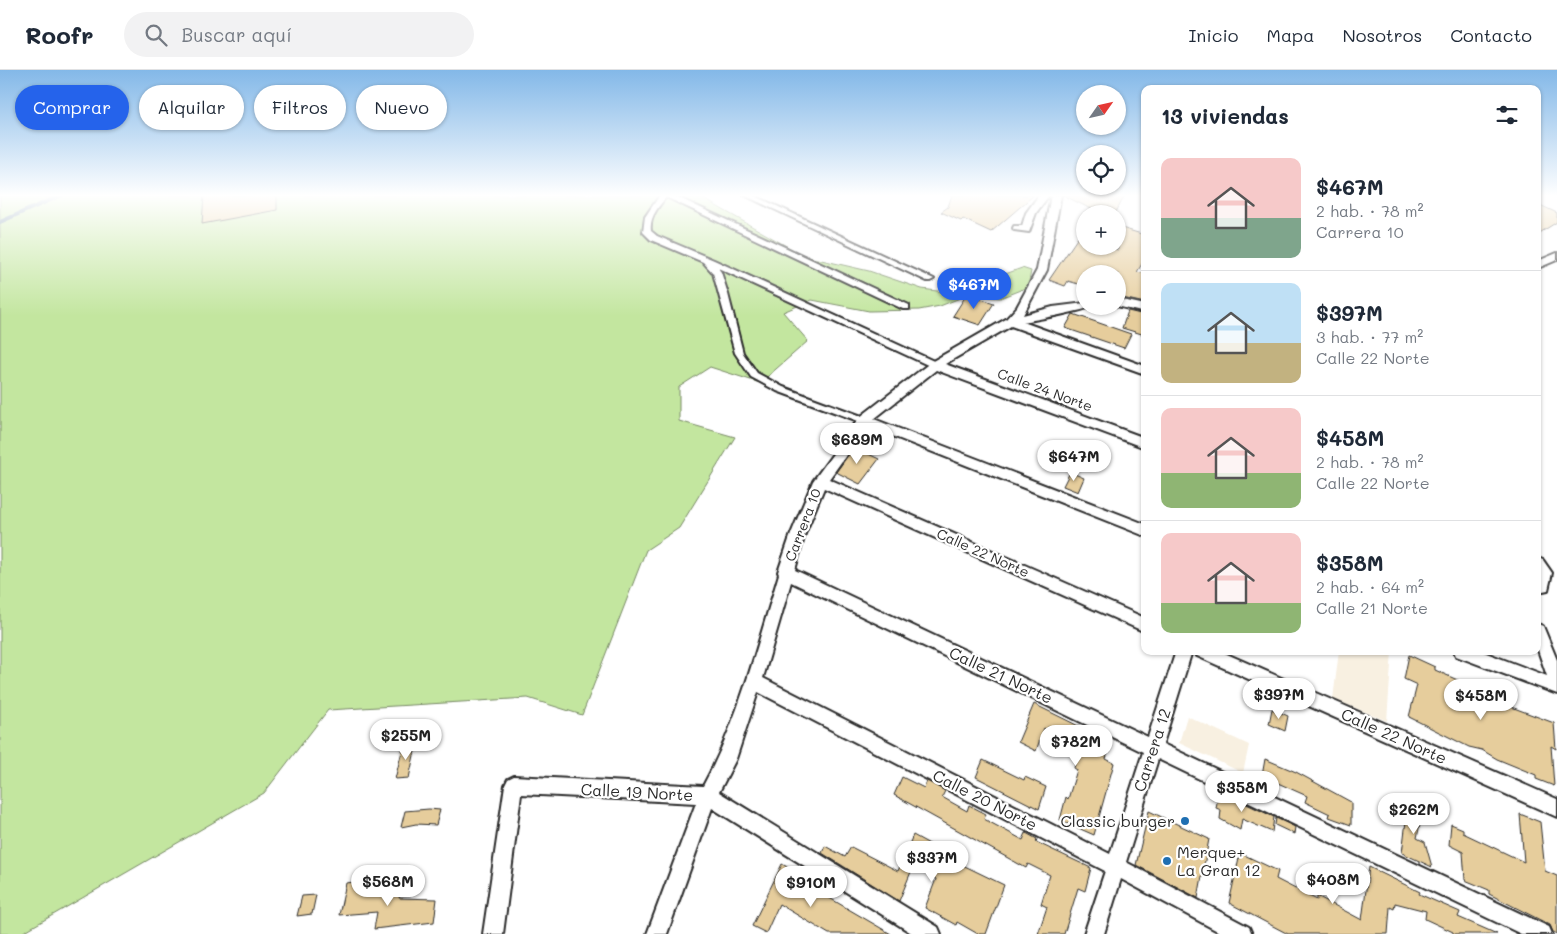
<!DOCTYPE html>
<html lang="es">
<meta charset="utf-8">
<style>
body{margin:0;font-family:Mali,sans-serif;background:#f2f2f3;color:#1f2937;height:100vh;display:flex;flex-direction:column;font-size:19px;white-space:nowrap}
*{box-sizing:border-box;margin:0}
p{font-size:16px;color:#747a83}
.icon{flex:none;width:28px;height:28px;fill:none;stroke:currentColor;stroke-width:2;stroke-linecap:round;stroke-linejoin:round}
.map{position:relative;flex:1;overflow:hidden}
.sheet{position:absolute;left:1141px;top:15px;width:400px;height:570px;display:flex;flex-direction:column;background:#fff;border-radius:10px;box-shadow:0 1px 4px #0004}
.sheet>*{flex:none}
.top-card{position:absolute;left:15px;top:15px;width:475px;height:45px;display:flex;gap:10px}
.needle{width:32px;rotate:56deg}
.fabs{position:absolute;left:1076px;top:15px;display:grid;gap:10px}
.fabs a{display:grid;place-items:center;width:50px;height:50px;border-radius:50%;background:#fff;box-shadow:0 1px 4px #0004;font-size:25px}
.price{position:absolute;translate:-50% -42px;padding:0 11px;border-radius:18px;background:#fff;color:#222;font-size:16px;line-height:32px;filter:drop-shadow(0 1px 2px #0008)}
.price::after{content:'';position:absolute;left:50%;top:30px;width:15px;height:11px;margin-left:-8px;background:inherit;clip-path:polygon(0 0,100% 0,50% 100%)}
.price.on{background:#2563eb;color:#fff}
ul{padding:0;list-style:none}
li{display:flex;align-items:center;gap:15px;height:125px;padding:0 20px}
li+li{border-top:1px solid #e0e1e3}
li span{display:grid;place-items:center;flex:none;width:140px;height:100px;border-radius:10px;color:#555}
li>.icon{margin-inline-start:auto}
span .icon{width:60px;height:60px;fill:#fffc;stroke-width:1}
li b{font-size:21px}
h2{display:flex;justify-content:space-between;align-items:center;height:60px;padding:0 20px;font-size:21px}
.chip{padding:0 18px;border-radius:22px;background:#fff;box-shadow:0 1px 4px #0004;font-size:18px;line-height:45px}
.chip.on{background:#2563eb;color:#fff}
header{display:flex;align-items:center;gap:30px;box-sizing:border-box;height:70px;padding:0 25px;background:#fff;border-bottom:1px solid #e0e1e3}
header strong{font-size:24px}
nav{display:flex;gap:28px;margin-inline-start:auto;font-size:18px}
.search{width:350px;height:45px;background:#f2f2f3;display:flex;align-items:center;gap:12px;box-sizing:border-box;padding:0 18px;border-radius:28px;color:#747a83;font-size:19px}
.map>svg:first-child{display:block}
.built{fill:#f8f0e1}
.green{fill:#c3e69f;stroke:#778865}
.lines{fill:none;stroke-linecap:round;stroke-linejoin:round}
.stream{stroke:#65849c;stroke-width:4}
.building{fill:#e6cd9c;stroke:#2b2b2b}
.pedestrian-casing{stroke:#2b2b2b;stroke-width:4}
.minor-casing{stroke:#2b2b2b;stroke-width:4}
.pedestrian{fill:#fff;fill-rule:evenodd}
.minor{fill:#fff;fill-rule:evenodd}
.poi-dot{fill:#1f6fb2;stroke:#fff;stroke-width:2}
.labels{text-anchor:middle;stroke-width:4.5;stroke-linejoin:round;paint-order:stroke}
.street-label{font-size:14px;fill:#2b2b2b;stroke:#fff}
.near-street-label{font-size:16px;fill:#2b2b2b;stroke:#fff}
.near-poi-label{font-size:16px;fill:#2b2b2b;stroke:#fff;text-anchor:end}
</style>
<header>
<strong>Roofr</strong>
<div class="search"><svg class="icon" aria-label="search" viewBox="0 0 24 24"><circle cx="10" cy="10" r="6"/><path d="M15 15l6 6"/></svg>Buscar aquí</div>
<nav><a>Inicio</a><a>Mapa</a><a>Nosotros</a><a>Contacto</a></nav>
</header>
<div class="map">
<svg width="1557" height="864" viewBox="0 0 1557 864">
<rect width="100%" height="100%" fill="#fff"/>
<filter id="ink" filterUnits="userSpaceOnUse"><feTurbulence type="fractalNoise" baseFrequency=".02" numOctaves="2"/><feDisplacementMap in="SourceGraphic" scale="10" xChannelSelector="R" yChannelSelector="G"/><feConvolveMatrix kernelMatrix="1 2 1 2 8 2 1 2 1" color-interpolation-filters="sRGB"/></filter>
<g filter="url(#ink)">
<g class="built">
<path d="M1339,581H1392L1387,651L1333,629Z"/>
<path d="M1187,646L1249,675L1243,703L1179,673Z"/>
</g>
<path class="green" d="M0,125H697L804,186L869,201L922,219L952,223L1022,198L1031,201L1028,217L1000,228L970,224L940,236L919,240L869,241L812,230L783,242L808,271L760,313L710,297L679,317V351L735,367L679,458L646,480L582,645L528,628L328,640L264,723L20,864H0Z"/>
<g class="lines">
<path class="stream" d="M0,152L62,125"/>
</g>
<g class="building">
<path d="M204,125H277V140L202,154Z"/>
<path d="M952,125H1034L991,162L963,149L961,151L941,142L948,137Z"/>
<path d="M1063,125H1125L1115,144L1089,138Z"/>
<path d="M1538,134L1557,143V152L1538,164Z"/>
<path d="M1085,157V176H1105L1118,180V157L1145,165V189L1137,202L1142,203L1145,200V233L1118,227V204H1085V216L1068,211L1065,216L1049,210Z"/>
<path d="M967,224L994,233L980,255L953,246Z"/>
<path d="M1128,241L1145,245V265L1122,258Z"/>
<path d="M1073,244L1131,264L1124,278L1065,258Z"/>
<path d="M854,377L879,389L860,414L836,402Z"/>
<path d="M1070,402L1084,408L1078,422L1063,416Z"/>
<path d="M1409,585L1435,597V600L1462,612L1482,623V626L1554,653L1556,679L1551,676L1554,716L1536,709V705L1497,689L1482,680L1469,677L1409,647L1417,615L1404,609Z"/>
<path d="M1034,634L1111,672L1106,689L1114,693L1094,765L1060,750L1066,727L1068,729L1077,700L1074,698L1080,674L1071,671L1072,668L1048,657L1047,660L1044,658L1036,681L1018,672Z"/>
<path d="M1272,639L1288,646L1285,661L1269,654Z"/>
<path d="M417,672L409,708L395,709L404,673Z"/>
<path d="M1265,689L1296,702L1351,732V755L1329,747L1330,744L1305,732L1307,726L1262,706Z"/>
<path d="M983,690L1024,710L1025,707L1046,717L1039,739L976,707Z"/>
<path d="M902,707L924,718L927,711L945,721L942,727L967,741L969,735L986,744L984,749L1023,770L1026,763L1037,769L1036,772L1091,798L1085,821L1078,818L1064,864H1038L1047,837L1041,834L1050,805L1028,794L1026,798L894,725Z"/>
<path d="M1219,721L1274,747L1272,762L1242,749L1240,760L1220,749L1221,740L1216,738Z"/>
<path d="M1405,731L1423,740L1417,768L1425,772L1432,797L1402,783L1406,751L1402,748Z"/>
<path d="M429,739L440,740L436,755L416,754L401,757L405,741Z"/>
<path d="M1149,741L1209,769L1198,828L1136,795Z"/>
<path d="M1520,744L1540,752L1545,801L1557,806V864L1553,862L1550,855L1489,824V820L1465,810L1463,782L1449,775L1451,754L1463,759V763L1524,792Z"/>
<path d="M1276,748L1295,757L1294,764L1275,755Z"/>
<path d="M913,765L944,782L942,785L1004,815L986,864H978L957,852L956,855L925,838L936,809L913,797L899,831L822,783L825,776L845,787L851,777L898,801Z"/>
<path d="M1240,783L1278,801L1276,809L1317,830V826L1362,850L1369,797L1420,822L1419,824L1460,842L1458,847L1497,864H1453V862L1425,849L1426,841L1395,833L1394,839L1390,837L1388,864H1288L1229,833Z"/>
<path d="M782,794L800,804L797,809L891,864H829L779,834L766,863L752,856Z"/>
<path d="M362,811L360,825L401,822L399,828L437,829L434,852L374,859L377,842L339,845L346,813Z"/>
<path d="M316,825L312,844L297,846L302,826Z"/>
</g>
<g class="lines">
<g class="pedestrian-casing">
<g id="pedestrian">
<path d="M660,125H673L909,235V239H903L666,127C658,137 649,148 651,161L657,166L714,190L938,293L939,295L938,297H932L718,198L721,202L728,224L743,283L757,303L783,317L867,348L869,350L867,352H861L777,321L751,307L735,283L713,203L703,192L651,170L643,162L645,147Z"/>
<path d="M744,125H753L934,209L930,211H927Z"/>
</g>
</g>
<g class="minor-casing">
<g id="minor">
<path d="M1039,125H1049L1036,143L1029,162L1014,160L1013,158L1014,156H1022L1026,143Z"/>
<path d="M1051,125H1061L1047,200L1023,245L1053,237L1085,233V236H1092C1089,240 1034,250 1023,252L1145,296V304L1011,256L945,294L1145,368V378L936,300L874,349L1145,454V466L867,356L829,409L1145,548V562L824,418L805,464L795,500L1148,667L1176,581H1192L1163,674L1549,857L1552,864H1521L1158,689L1126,792L1249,857L1252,864H1223L1121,809L1104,864H1084L1105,801L758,622L736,689L719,722L938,857L941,864H913L712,738L667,864H647L696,733L521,724L503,864H483L505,715L508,709L514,706L703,716C739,650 757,576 779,504L778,502L791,464L813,411L860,347L931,292L1006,249L1017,237L1037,200ZM791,512L1143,682L1110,784L763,608Z"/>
<path d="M1557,183V190L1538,198V191Z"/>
<path d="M1118,229L1145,235V243L1117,236Z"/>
<path d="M1538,488L1543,490L1552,503L1548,520L1538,522Z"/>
<path d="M1538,554L1543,556L1557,590V624L1456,586L1454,581H1481L1547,606L1538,580Z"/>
<path d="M1195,581H1220L1557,729V747L1197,586Z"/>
</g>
</g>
<use href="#pedestrian" class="pedestrian"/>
<use href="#minor" class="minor"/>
</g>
</g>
<linearGradient id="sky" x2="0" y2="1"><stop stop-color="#83b8e8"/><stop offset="0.51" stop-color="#fff"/><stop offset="1" stop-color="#fff" stop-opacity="0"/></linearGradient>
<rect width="1557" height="246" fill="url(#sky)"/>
<g class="poi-dot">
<circle cx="1185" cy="751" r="5"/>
<circle cx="1167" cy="791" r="5"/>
</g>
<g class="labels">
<g class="street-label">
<text transform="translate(1045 320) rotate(20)" y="5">Calle 24 Norte</text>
<text transform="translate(803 455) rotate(-69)" y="5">Carrera 10</text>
<text transform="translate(983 483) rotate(24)" y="5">Calle 22 Norte</text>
</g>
<g class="near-street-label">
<text transform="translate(1001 605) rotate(25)" y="6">Calle 21 Norte</text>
<text transform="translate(1394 666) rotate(24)" y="6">Calle 22 Norte</text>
<text transform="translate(1152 680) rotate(-72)" y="6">Carrera 12</text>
<text transform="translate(637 722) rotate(3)" y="6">Calle 19 Norte</text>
<text transform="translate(985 730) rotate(27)" y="6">Calle 20 Norte</text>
</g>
<g class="near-poi-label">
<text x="1175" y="757">Classic burger</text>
<text x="1177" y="788" text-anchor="start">Merque+<tspan x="1177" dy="18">La Gran 12</tspan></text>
</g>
</g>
</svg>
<div class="fabs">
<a><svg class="needle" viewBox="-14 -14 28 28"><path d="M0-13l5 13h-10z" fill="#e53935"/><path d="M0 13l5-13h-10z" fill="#747a83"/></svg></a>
<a><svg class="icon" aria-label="locate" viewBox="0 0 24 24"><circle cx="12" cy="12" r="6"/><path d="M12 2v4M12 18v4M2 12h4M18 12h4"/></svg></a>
<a>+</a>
<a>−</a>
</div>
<b class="price on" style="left:974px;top:240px">$467M</b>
<b class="price" style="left:857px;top:395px">$689M</b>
<b class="price" style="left:1074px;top:412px">$647M</b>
<b class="price" style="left:1279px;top:650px">$397M</b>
<b class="price" style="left:1481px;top:651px">$458M</b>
<b class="price" style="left:406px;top:691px">$255M</b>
<b class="price" style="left:1076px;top:697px">$782M</b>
<b class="price" style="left:1242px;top:743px">$358M</b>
<b class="price" style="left:1414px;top:765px">$262M</b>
<b class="price" style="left:932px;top:813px">$337M</b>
<b class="price" style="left:1333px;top:835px">$408M</b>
<b class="price" style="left:388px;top:837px">$568M</b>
<b class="price" style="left:811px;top:838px">$910M</b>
<div class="top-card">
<a class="chip on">Comprar</a>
<a class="chip">Alquilar</a>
<a class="chip">Filtros</a>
<a class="chip">Nuevo</a>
</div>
<section class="sheet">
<h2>13 viviendas<svg class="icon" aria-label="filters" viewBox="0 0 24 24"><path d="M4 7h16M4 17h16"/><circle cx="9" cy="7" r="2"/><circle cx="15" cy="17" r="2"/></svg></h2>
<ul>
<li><span style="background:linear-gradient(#f6c9c9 60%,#7fa58c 0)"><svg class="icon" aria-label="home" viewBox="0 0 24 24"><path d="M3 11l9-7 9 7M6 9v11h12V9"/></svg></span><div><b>$467M</b><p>2 hab. · 78 m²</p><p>Carrera 10</p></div></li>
<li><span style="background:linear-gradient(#bfe0f5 60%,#c2b280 0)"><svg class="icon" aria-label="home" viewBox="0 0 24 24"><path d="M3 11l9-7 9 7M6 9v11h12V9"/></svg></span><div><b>$397M</b><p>3 hab. · 77 m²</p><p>Calle 22 Norte</p></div></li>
<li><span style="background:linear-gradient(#f6c9c9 65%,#8fb573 0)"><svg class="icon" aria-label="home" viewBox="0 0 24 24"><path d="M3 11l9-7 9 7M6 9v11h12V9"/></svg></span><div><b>$458M</b><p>2 hab. · 78 m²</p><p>Calle 22 Norte</p></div></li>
<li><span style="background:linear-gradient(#f6c9c9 70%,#8fb573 0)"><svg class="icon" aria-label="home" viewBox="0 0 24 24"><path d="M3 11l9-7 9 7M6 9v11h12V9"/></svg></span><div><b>$358M</b><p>2 hab. · 64 m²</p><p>Calle 21 Norte</p></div></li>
</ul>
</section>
</div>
